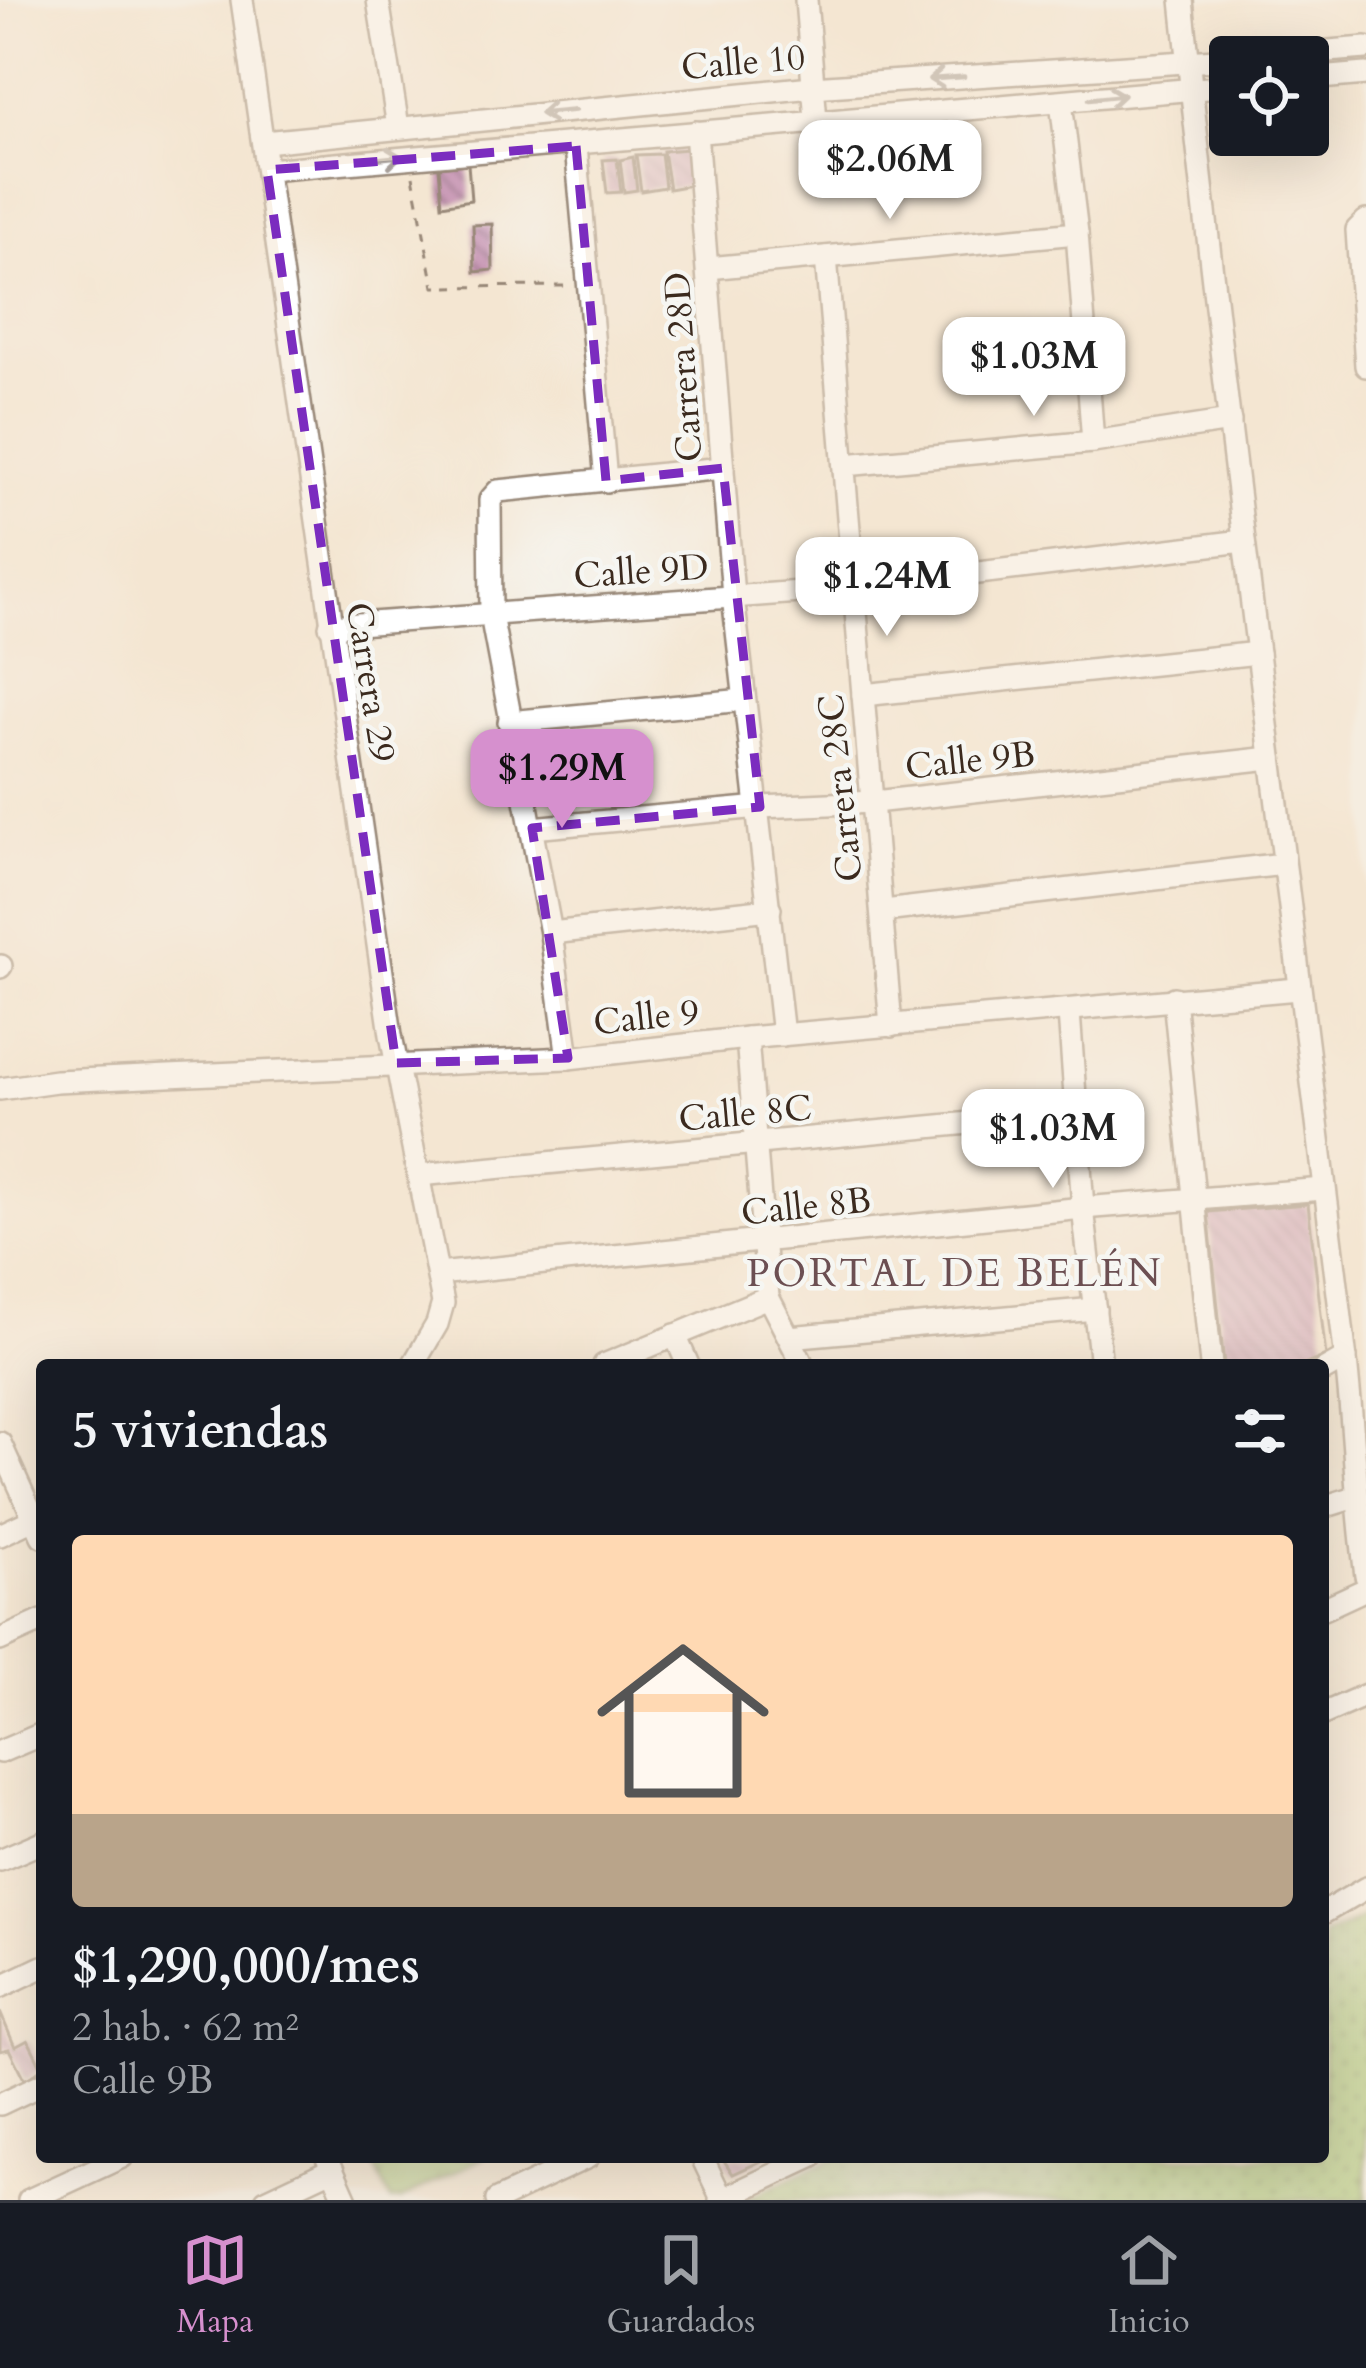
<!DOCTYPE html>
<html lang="es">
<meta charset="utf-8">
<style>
body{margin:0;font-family:Cardo,serif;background:#242831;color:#f1f3f6;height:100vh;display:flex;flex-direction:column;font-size:45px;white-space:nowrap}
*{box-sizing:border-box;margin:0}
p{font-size:39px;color:#9ea1a6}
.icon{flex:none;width:66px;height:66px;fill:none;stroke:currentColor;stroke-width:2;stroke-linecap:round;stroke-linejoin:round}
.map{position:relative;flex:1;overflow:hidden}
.drawer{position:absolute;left:36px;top:1359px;width:1293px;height:804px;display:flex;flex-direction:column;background:#171b24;border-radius:12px;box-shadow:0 12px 48px #0002}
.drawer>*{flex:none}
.buttons{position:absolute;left:1209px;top:36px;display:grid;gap:24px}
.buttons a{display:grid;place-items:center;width:120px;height:120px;border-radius:12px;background:#171b24;box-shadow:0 12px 48px #0002;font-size:60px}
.price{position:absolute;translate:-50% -102px;padding:0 27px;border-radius:24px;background:#fff;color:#222;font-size:39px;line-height:78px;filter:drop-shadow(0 3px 6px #0008)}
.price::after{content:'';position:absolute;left:50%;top:72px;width:36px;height:27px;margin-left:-18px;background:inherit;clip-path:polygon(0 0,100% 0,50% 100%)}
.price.active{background:#d690ce;color:#111}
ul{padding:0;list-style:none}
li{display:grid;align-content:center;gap:24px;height:636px;padding:0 36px}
li span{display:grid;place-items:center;height:372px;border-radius:12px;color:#555}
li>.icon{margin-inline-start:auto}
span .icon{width:216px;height:216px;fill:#fffc;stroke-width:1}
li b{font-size:51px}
h2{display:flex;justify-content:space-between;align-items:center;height:144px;padding:0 36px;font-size:51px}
.tabs{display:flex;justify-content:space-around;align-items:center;height:168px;border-top:3px solid #363941;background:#171b24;font-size:33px;color:#9ea1a6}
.tabs a{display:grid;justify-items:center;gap:6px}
.tabs .active{color:#d690ce}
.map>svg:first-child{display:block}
.grass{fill:url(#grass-dots);stroke:#6c7646;stroke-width:3}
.park{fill:url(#park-tufts);stroke:#6c7646;stroke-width:3}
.building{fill:url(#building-back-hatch)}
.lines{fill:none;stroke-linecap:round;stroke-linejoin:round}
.minor-casing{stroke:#988878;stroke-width:26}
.path{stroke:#988878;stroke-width:3;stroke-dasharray:9 9;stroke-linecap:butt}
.minor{stroke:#fff;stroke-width:21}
.oneway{stroke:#a79f9a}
.marked{fill:none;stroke:#7b2cbf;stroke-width:9;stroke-dasharray:24 15;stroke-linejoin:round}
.labels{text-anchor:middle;stroke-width:9;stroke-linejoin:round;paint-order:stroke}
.street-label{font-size:36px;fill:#3b2a1e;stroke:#f6f6f2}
.neighbourhood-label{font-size:39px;letter-spacing:3px;fill:#6c4f52;stroke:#f6f6f2}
</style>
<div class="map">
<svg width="1366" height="2200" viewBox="0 0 1366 2200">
<defs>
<pattern id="grass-dots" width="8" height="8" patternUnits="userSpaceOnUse" patternTransform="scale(3)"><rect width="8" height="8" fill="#9ec36e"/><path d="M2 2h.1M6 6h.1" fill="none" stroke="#829f5a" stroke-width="1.8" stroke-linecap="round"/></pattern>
<pattern id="park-tufts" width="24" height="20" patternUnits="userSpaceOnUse" patternTransform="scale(3)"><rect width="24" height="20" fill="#9ec36e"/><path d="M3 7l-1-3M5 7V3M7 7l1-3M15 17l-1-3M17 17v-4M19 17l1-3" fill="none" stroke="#829f5a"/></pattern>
<pattern id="building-back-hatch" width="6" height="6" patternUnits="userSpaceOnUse" patternTransform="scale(3)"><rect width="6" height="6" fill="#c794b3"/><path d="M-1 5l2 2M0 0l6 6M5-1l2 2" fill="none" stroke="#a37991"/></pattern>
</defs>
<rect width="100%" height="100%" fill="#f6f6f2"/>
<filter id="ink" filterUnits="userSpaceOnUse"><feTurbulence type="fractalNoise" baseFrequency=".00833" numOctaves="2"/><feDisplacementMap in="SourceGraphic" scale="24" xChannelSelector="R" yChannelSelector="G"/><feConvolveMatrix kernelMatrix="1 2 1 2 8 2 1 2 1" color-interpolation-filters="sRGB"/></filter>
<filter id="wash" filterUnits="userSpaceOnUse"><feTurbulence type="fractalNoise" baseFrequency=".004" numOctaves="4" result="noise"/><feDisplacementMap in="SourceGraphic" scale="48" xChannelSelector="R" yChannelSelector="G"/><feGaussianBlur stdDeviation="2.7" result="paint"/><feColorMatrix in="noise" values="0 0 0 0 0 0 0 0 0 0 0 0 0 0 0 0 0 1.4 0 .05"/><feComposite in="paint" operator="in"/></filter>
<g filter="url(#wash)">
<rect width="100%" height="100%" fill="#f4e6d2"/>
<path class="grass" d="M1366,1916V2200H743L837,2157H1323V1936Z"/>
<path class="park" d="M370,2157H485L400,2200H391Z"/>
<g id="blocks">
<g class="building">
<path d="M687,149L691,185L669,189L663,151Z"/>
<path d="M661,154L665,187L641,191L636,155Z"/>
<path d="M633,157L637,190L624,192L620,160Z"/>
<path d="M617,159L621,192L607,193L603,160Z"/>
<path d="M468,164L471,200L442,205L439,167Z"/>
<path d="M492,224L493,270L475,272L473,225Z"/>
<path d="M1308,1204L1326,1356L1304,1365H1224L1208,1212Z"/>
<path d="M0,2012L15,2047L28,2040L42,2068L25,2081L9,2049L0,2051Z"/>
<path d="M770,2157L733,2174L723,2159L727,2157Z"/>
</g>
</g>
</g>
<g filter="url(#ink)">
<use href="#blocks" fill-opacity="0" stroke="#988878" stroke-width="3"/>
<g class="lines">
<g class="minor-casing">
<g id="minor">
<path d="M242,0L391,1035L443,1303L437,1324L413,1365"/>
<path d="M378,0L398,127"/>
<path d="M806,0L816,120"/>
<path d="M1182,0C1229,454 1292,906 1346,1360C1354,1432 1356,1504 1366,1576"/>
<path d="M1255,57L1366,48"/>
<path d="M1308,79L1366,74"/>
<path d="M1061,102L1077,233L1093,442"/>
<path d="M696,132L733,596L783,1035"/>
<path d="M264,142L812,87L1230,59"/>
<path d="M576,146L606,481"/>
<path d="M267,170L1230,86"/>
<path d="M1366,221L1357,230L1366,366"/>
<path d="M826,257L891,1026"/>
<path d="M708,268L1077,233"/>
<path d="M845,465L1093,442L1230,421"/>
<path d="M330,626L855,588L1243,541"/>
<path d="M863,695L1258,653"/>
<path d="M509,722L744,700"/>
<path d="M532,828L760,807L874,802L1271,758"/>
<path d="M884,911L1283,864"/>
<path d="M551,933L770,909"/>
<path d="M0,967L1,966"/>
<path d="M1174,998L1211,1365"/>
<path d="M1069,1012L1083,1208L1101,1365"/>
<path d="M747,1038L768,1297L803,1365"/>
<path d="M568,1058L551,933L491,615L490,500L498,491L723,468"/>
<path d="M0,1089L56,1081L568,1058L747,1038L1298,989"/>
<path d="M419,1175L1076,1113"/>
<path d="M438,1274L1083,1208L1324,1189"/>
<path d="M675,1335L688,1365"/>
<path d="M789,1337L1095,1309"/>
<path d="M604,1365L768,1297"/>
<path d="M1323,1371L1346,1358"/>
<path d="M0,1443L42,1536"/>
<path d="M1323,1507L1355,1497"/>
<path d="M0,1535L42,1515"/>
<path d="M1323,1609L1366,1589"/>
<path d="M0,1640L42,1621"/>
<path d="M1323,1714L1366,1695"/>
<path d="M0,1752L42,1734"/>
<path d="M0,1860L42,1842"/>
<path d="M1323,1913L1366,1888"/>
<path d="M0,1987L42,1967"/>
<path d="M0,2104L42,2084"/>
<path d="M327,2157L346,2200"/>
<path d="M702,2157L722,2199"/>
<path d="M29,2200L122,2157"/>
<path d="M266,2200L332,2169"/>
<path d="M497,2200L588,2157"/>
<path d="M720,2200L812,2157"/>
</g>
</g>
<path class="path" d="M413,176L434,287L568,286"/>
<use href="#minor" class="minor"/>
</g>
<defs><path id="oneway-shaft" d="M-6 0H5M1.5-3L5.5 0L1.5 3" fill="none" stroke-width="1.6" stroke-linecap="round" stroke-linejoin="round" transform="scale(3)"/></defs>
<g class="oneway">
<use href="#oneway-shaft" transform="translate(946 78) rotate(176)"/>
<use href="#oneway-shaft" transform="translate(1107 97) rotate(-6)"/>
<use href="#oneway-shaft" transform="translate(557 112) rotate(175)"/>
<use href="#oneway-shaft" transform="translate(384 158) rotate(-6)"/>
</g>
</g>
<path d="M0 0H1366V2200H0ZM576,146L606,481L723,468L760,807L532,828L568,1058L396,1063L267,170Z" fill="#f4e6d2" fill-opacity=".55" fill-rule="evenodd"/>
<path class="marked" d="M576,146L606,481L723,468L760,807L532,828L568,1058L396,1063L267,170Z"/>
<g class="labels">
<g class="street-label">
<text transform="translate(743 61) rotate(-5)" y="13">Calle 10</text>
<text transform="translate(682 367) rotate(-94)" y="13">Carrera 28D</text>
<text transform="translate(641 570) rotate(-4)" y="13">Calle 9D</text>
<text transform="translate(372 682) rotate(81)" y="13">Carrera 29</text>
<text transform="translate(970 759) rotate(-6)" y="13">Calle 9B</text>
<text transform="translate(839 788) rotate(-96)" y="13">Carrera 28C</text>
<text transform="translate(646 1016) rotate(-6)" y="13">Calle 9</text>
<text transform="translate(745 1112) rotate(-5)" y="13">Calle 8C</text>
<text transform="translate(806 1205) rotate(-6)" y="13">Calle 8B</text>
</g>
<g class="neighbourhood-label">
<text x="955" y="1286">PORTAL DE BELÉN</text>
</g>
</g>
</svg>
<div class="buttons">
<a><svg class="icon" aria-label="locate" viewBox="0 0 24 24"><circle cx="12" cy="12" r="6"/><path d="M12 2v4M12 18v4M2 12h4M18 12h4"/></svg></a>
</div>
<b class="price" style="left:890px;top:222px">$2.06M</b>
<b class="price" style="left:1034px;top:419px">$1.03M</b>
<b class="price" style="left:887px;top:639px">$1.24M</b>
<b class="price active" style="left:562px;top:831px">$1.29M</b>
<b class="price" style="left:1053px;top:1191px">$1.03M</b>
<section class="drawer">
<h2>5 viviendas<svg class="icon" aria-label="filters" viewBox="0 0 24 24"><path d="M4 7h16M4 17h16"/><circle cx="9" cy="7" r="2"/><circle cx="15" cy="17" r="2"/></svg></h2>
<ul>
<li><span style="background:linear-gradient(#ffd9b3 75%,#b9a48a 0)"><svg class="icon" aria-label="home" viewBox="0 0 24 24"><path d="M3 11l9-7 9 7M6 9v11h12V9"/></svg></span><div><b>$1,290,000/mes</b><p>2 hab. · 62 m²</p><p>Calle 9B</p></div></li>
</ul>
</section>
</div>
<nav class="tabs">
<a class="active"><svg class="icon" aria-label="map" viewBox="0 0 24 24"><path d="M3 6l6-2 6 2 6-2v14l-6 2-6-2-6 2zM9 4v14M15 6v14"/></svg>Mapa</a>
<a><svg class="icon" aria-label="saved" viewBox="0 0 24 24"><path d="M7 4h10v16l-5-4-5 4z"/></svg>Guardados</a>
<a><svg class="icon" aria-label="home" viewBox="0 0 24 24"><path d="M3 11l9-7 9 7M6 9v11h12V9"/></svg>Inicio</a>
</nav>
